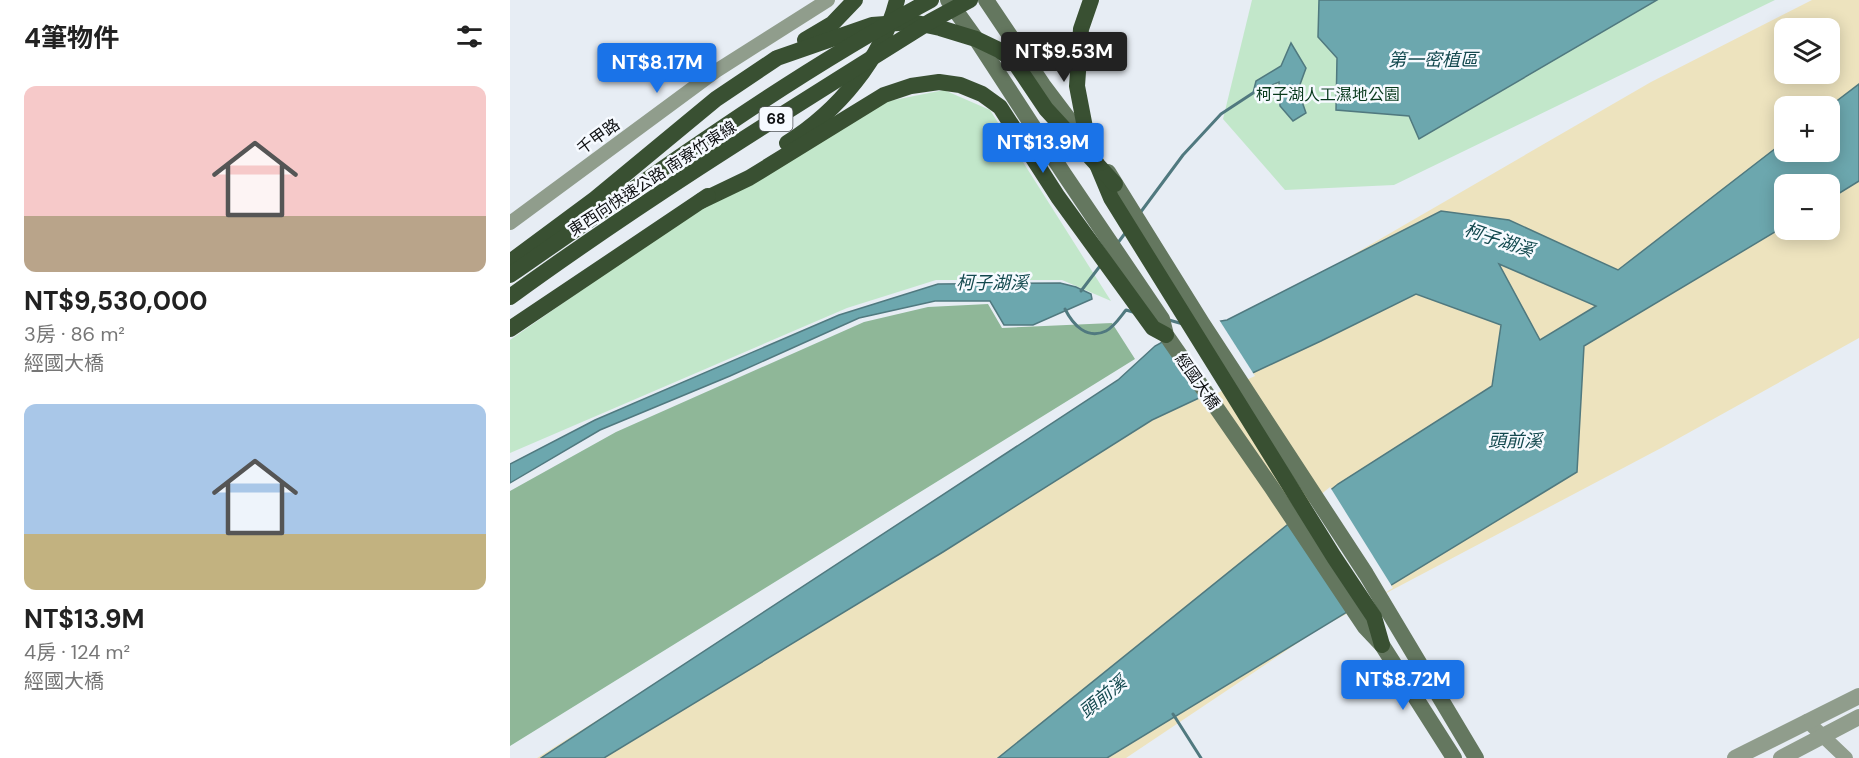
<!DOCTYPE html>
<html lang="zh-TW">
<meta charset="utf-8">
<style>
body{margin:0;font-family:"DM Sans","Noto Sans TC",sans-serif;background:#f6f6f6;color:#222;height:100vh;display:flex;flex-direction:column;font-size:22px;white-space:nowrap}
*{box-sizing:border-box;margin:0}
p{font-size:20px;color:#767676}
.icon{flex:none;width:33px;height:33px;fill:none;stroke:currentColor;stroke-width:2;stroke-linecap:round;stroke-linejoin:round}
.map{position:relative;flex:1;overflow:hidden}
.side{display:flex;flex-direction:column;background:#fff;width:510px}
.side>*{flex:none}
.controls{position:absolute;left:1264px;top:18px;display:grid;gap:12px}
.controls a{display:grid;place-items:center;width:66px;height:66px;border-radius:12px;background:#fff;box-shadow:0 3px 15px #0003;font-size:30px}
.price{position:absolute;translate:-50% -51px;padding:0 14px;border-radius:6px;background:#1a73e8;color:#fff;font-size:20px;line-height:39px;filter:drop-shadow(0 2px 3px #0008)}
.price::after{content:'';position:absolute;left:50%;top:36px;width:18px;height:14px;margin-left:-9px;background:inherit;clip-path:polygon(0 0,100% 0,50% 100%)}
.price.active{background:#222;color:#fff}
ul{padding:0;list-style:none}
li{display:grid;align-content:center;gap:12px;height:318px;padding:0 24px}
li span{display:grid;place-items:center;height:186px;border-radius:12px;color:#555}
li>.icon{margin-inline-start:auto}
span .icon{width:108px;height:108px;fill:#fffc;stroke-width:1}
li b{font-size:26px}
h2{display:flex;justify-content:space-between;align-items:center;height:72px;padding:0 24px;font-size:26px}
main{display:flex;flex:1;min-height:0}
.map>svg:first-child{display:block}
.green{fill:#c2e7ca}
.forest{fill:#8fb798}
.sand{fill:#ede3be;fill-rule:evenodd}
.water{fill:#6ca7ae;stroke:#50797f;stroke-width:1.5;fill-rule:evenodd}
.pier{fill:#e7edf4}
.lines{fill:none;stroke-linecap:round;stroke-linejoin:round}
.stream{stroke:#50797f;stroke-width:3}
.minor{stroke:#909d8c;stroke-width:14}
.tertiary{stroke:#909d8c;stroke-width:16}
.secondary{stroke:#64775f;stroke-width:16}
.trunk{stroke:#395032;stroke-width:16}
.labels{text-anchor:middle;stroke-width:5;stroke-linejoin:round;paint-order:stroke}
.shield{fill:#f6faff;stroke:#535658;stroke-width:1.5}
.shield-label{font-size:15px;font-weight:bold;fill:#0d0f11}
.park-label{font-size:16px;fill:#093a1d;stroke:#f6faff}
.street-label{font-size:16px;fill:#0d0f11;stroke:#f6faff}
.water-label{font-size:18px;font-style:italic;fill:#12484e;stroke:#f6faff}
</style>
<main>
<section class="side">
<h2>4筆物件<svg class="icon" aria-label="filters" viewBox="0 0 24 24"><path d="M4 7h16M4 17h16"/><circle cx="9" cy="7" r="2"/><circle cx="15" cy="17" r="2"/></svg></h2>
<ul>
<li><span style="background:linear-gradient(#f6c9c9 70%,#b9a48a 0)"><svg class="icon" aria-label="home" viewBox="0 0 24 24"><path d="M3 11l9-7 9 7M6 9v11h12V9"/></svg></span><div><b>NT$9,530,000</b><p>3房 · 86 m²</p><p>經國大橋</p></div></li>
<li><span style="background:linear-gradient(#a9c7e8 70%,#c2b280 0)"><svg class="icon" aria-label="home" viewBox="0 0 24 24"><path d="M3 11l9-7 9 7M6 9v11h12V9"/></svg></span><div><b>NT$13.9M</b><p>4房 · 124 m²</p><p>經國大橋</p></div></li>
</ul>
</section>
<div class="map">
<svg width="1349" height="758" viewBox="0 0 1349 758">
<rect width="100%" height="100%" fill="#e7edf4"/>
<g class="green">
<path d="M742,0H1265L884,185L775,190L713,119Z"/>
<path d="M434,90L480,110L601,301L552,280H426L337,308L0,453V340L192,206L369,103Z"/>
</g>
<path class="forest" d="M478,304L492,328L602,323L625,359L0,746V491L106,432L354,322L418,307Z"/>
<path class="sand" d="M1302,0H1349V338L1153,447L810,628L616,758H27L651,366L1141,82ZM1275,28H1320V74H1275ZM1275,106H1320V152H1275ZM1275,184H1320V230H1275Z"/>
<g class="water">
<path d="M809,0H1147L909,139L899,116L826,110L827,58L808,37Z"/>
<path d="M781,43L796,68L788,90L796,113L783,121L770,106L769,82L743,93L746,81L771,66Z"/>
<path d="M1349,84V181L1320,199V184H1275V226L1074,346L1067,472L597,758H488L828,484L982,386L991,325L906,294L811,341L642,420L433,552L94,758H31L608,380L645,346L681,326L717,320L931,211L999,220L1108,270L1275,141V152H1320V106ZM989,264L1086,306L1030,340Z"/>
<path d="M550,283L566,287L581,294L582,299L523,325H494L480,301H425L349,318L220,376L90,430L0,483V464L85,420L329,315L428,284Z"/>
</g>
<g class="pier">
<path d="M708,318L745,376L694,399L653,338L680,323Z"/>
<path d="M820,487L883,588L840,614L777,522Z"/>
</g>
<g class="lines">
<g class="stream">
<path d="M630,213L673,155L711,114L743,93"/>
<path d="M607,244L616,232"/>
<path d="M571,291L590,266"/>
<path d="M555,309C563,325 577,340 596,331C604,327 611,316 616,310L623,312"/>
<path d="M659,320L673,324"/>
<path d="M663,714L691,758"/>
</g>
<g class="minor">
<path d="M0,223L206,71L318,0"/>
<path d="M1297,721L1336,758"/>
</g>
<g class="tertiary">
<path d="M1225,758L1349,696"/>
<path d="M1271,758L1349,717"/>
</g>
<g class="secondary">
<path d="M438,0L466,39L554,174L652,319L656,335L762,488L855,627L872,645L944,758"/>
<path d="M476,0L533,85L579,146"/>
<path d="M598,172L692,323L856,574L966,758"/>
</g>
<g class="trunk">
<path d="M581,0L571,29L567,86L578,143L601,198L824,557L864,617L872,645"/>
<path d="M295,40L322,24L345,0"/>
<path d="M277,143C328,111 372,59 387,0"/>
<path d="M191,201L239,178L374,95L401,86L429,82L450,85L472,94L490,107L548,197L643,328L656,335"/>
<path d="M0,262L85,199L206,99L267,58L362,25L402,22L430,28L466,39L489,50L503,60L536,109L605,184"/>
<path d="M0,275C138,180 273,79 421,0"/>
<path d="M0,297C136,198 279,110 421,21L460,0"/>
<path d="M0,329L198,196"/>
</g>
</g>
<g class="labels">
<rect class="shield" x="249.5" y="107" width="33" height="24" rx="4.5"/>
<g class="shield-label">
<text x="266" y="124">68</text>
</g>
<g class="park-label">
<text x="818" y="100">柯子湖人工濕地公園</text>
</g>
<g class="street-label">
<text transform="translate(88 136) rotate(-36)" y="6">千甲路</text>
<text transform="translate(142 178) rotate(-33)" y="6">東西向快速公路 南寮竹東線</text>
<text transform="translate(688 381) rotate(55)" y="6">經國大橋</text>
</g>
<g class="water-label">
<text x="923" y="66">第一密植區</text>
<text transform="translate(989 240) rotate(18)" y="6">柯子湖溪</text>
<text x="482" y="289">柯子湖溪</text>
<text x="1005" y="447">頭前溪</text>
<text transform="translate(593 697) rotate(-39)" y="6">頭前溪</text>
</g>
</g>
</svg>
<div class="controls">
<a><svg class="icon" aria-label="layers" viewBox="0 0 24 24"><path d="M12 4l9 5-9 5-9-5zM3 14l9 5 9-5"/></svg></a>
<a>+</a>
<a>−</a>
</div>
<b class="price active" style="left:554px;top:83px">NT$9.53M</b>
<b class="price" style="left:147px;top:94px">NT$8.17M</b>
<b class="price" style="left:533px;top:174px">NT$13.9M</b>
<b class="price" style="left:893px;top:711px">NT$8.72M</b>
</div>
</main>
